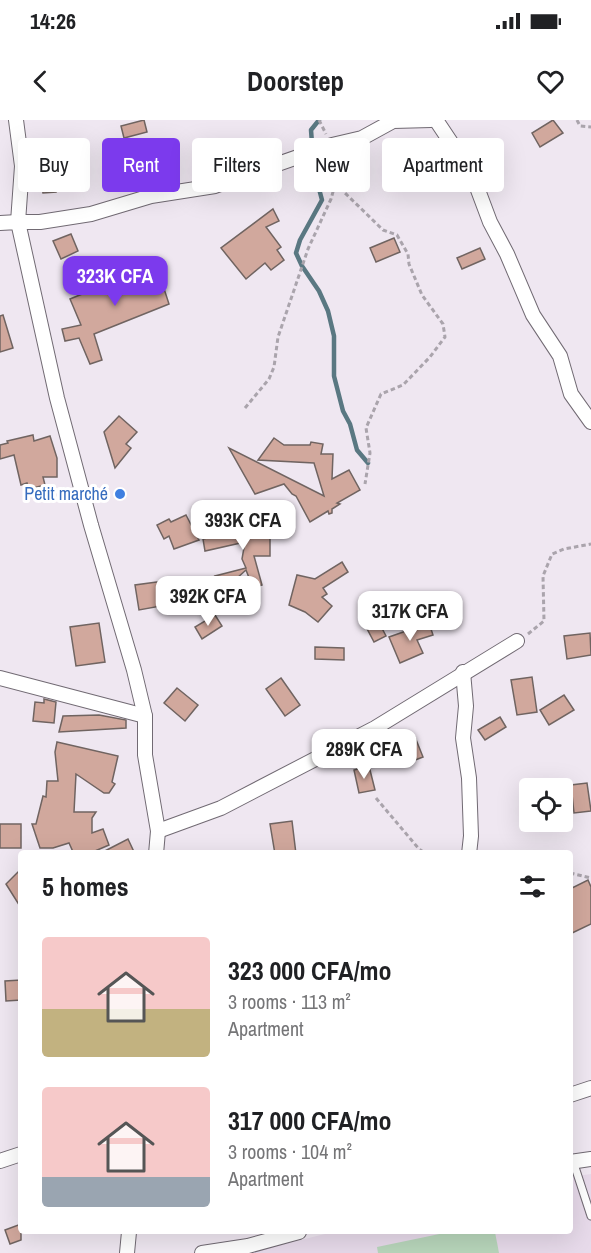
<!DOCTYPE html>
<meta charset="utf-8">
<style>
body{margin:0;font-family:"Archivo Narrow",sans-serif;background:#f6f6f6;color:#202124;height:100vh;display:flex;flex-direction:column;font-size:22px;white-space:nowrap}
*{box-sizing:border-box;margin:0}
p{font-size:20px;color:#757577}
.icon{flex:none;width:33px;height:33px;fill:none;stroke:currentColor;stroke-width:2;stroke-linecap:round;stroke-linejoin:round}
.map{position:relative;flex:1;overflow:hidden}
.details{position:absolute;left:18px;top:730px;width:555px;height:384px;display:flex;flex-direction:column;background:#fff;border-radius:6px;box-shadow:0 6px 24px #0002}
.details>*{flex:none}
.banner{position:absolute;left:18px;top:18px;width:555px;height:54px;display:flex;gap:12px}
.tools{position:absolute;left:519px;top:658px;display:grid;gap:12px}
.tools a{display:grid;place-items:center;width:54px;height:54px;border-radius:6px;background:#fff;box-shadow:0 6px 24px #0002;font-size:30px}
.price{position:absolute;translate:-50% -51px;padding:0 14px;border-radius:12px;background:#fff;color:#222;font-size:20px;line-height:39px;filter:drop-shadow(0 2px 3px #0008)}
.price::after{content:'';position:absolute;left:50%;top:36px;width:18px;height:14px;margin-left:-9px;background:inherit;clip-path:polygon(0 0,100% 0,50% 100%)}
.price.current{background:#7c3aed;color:#fff}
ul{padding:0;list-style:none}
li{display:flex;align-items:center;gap:18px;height:150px;padding:0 24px}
li span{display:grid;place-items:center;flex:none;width:168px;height:120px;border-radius:6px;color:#555}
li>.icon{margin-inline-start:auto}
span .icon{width:72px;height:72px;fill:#fffc;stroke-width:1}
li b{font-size:26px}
h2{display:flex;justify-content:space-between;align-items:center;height:72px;padding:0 24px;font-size:26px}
.tag{padding:0 21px;border-radius:6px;background:#fff;box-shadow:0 6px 24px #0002;font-size:21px;line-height:54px}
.tag.current{background:#7c3aed;color:#fff}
.status{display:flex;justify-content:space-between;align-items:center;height:42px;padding:0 30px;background:#fff;direction:ltr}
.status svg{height:16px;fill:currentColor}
header{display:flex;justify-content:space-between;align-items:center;height:78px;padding:0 24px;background:#fff;font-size:27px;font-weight:700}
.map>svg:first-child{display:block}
.built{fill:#e7daea}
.green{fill:#b8d6bb}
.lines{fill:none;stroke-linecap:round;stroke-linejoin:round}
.stream{stroke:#5a7882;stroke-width:4.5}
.building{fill:#d1a89d;stroke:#706461;stroke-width:1.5}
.lane-casing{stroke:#716a73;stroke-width:9}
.street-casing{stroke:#716a73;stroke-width:16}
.path{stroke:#aaa4ac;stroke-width:3;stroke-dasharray:4.5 3;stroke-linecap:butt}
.lane{stroke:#fff;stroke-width:7}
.street{stroke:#fff;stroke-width:14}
.shop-dot{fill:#3f7fe0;stroke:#fff;stroke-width:2}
.labels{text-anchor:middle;stroke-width:6;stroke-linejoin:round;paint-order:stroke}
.shop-label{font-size:18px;fill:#366cbe;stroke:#fff;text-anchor:end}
</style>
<div class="status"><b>14:26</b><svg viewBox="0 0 49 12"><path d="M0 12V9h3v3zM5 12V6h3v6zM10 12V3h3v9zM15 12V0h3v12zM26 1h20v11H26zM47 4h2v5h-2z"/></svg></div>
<header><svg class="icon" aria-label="back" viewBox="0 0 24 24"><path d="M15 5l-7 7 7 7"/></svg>Doorstep<svg class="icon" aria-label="heart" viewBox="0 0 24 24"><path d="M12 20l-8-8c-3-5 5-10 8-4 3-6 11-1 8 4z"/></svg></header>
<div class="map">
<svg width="591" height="1133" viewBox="0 0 591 1133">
<rect width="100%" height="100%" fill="#efe7f1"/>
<path class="built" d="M591,1054V1133H248L333,1112H570V1057Z"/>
<path class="green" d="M449,1112H495L499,1133H378L377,1127Z"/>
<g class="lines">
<path class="stream" d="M319,0L311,10L314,50L322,80L300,120L296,133L302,146L319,171L328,191L334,216V256L343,291L350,304L357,330L368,343"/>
</g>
<g class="building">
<path d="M144,0L147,12L124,18L121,6Z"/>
<path d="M553,0L563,13L540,27L532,13Z"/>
<path d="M48,23L56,72L43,73L41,60L36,61L29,29Z"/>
<path d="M273,89L279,101L266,107L281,127L277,130L284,140L271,150L265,143L246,159L221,128Z"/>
<path d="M71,114L78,131L61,139L53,121Z"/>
<path d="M394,118L400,132L376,142L370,128Z"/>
<path d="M480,128L485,139L462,149L457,138Z"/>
<path d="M156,144L169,184L94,214L102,240L90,244L79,218L65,221L62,209L81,205L70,179Z"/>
<path d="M3,195L13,228L0,232V196Z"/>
<path d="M119,296L137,312L126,324L131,328L115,348L104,312Z"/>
<path d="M33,315L34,321L50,316L57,338V357H43L45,365L29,369L27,363L21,365L14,335L0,339V325L8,323L7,321Z"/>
<path d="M274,318L284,325H310L311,322L323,324L321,334H333L332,359L349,350L360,370L337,383L340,384L332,389V393L329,394L328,391L310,402L296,376L292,374L284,364L255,374L229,328L324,376L314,343L258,340Z"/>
<path d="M186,395L199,420L174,429L169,416L164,419L157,405L169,399L171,402Z"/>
<path d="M244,400L258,404L255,413L270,415V436H254L262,465L253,468L246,450L226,468L215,456L246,448L242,439L245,422L205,431L203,419L233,412L235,406L244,409Z"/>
<path d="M342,442L348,452L323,468L327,474L322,477L332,486L318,502L305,492L289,485L297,455L315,459Z"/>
<path d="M164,461L169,468L172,484L139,490L135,465Z"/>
<path d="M215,495L222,506L202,519L195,507Z"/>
<path d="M375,495L386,516L374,522L363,501Z"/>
<path d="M99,503L105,542L76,546L70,507Z"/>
<path d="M429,503L433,515L417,520L423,533L400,543L389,517Z"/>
<path d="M590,513L591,535L567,539L564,516Z"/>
<path d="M315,527L344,528V540L315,539Z"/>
<path d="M532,557L537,592L517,595L511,560Z"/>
<path d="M281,558L300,585L285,596L266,569Z"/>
<path d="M177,568L198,585L185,601L164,583Z"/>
<path d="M564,575L574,590L549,605L540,590Z"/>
<path d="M44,579L56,582L54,603L33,601L35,582L44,583Z"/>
<path d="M99,595L126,600V608L59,612L63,596Z"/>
<path d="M500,597L506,607L485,620L478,610Z"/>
<path d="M415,617L423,637L402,645L394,625Z"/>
<path d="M57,622L118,636L112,662L115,664L109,673H104L76,654L74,692H96L92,698V713L103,709L109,725L88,734H74L69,723L53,728H40L32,704H36L43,676L46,677L47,661H58L55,632Z"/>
<path d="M369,646L375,670L359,673L354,650Z"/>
<path d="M587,663L591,691L574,693L571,665Z"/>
<path d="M292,701L296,734H275L270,704Z"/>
<rect x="0" y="704" width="21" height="24"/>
<path d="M128,719L135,734H99Z"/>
<path d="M21,749V788L6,764Z"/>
<path d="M588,760L591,767V804L570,814V769Z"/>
<path d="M21,860V880L6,881L5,861Z"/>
<path d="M21,1104V1120L10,1124L5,1110Z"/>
</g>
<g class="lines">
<g class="lane-casing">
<path id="lane" d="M573,1041L591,1096"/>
</g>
<g class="street-casing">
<g id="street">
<path d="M16,0L22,46L18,102H40L91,94L151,76L215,66L332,25L362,18L393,1L431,0"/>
<path d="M436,0L472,54L490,102L507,134L533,195L560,236L571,274L591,302"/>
<path d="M0,103L18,102L57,278L91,405L134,550L145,596V635L158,711L156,734"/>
<path d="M463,552L466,586L463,618L469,658L471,716L469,734"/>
<path d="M0,558L145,596"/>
<path d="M158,711L221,688L375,608L517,521"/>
<path d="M570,975L591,968"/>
<path d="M0,1041L21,1034"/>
<path d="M570,1042L591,1039"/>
<path d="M127,1133L129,1112"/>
<path d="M202,1133L248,1126L299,1112"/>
</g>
</g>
<g class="path">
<path d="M319,0L326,14"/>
<path d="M577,0L580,6L591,7"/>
<path d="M335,37L345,73L383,110L397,115L408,134L409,144L422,175L443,204L445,217L430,237L403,265L381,274L366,308L370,333L365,364"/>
<path d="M245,288L269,259L274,247L278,217L308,129L331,79L338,54"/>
<path d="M528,514L544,501L543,456L552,434L564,429L591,424"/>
<path d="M376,678L419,729L426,734"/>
<path d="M570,753L591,758"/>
</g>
<use href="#lane" class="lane"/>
<use href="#street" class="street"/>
</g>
<circle class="shop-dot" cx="120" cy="374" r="6"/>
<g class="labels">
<g class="shop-label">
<text x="108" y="380">Petit marché</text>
</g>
</g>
</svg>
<div class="tools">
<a><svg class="icon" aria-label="locate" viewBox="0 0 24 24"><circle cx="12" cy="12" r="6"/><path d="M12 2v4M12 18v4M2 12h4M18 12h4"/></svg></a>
</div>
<b class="price current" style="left:115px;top:187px">323K CFA</b>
<b class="price" style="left:243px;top:431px">393K CFA</b>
<b class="price" style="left:208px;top:507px">392K CFA</b>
<b class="price" style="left:410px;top:522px">317K CFA</b>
<b class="price" style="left:364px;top:660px">289K CFA</b>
<div class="banner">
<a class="tag">Buy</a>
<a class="tag current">Rent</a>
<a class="tag">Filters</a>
<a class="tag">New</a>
<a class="tag">Apartment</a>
</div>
<section class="details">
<h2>5 homes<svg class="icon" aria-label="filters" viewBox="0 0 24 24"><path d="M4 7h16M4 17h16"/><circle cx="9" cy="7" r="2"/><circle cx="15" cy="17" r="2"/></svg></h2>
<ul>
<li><span style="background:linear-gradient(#f6c9c9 60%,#c2b280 0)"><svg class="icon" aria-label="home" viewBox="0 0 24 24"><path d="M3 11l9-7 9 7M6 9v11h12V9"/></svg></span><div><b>323 000 CFA/mo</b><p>3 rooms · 113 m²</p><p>Apartment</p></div></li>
<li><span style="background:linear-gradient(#f6c9c9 75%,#9aa5b1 0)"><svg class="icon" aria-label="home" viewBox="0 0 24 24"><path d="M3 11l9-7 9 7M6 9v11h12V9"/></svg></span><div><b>317 000 CFA/mo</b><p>3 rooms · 104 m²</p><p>Apartment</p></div></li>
</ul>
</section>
</div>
